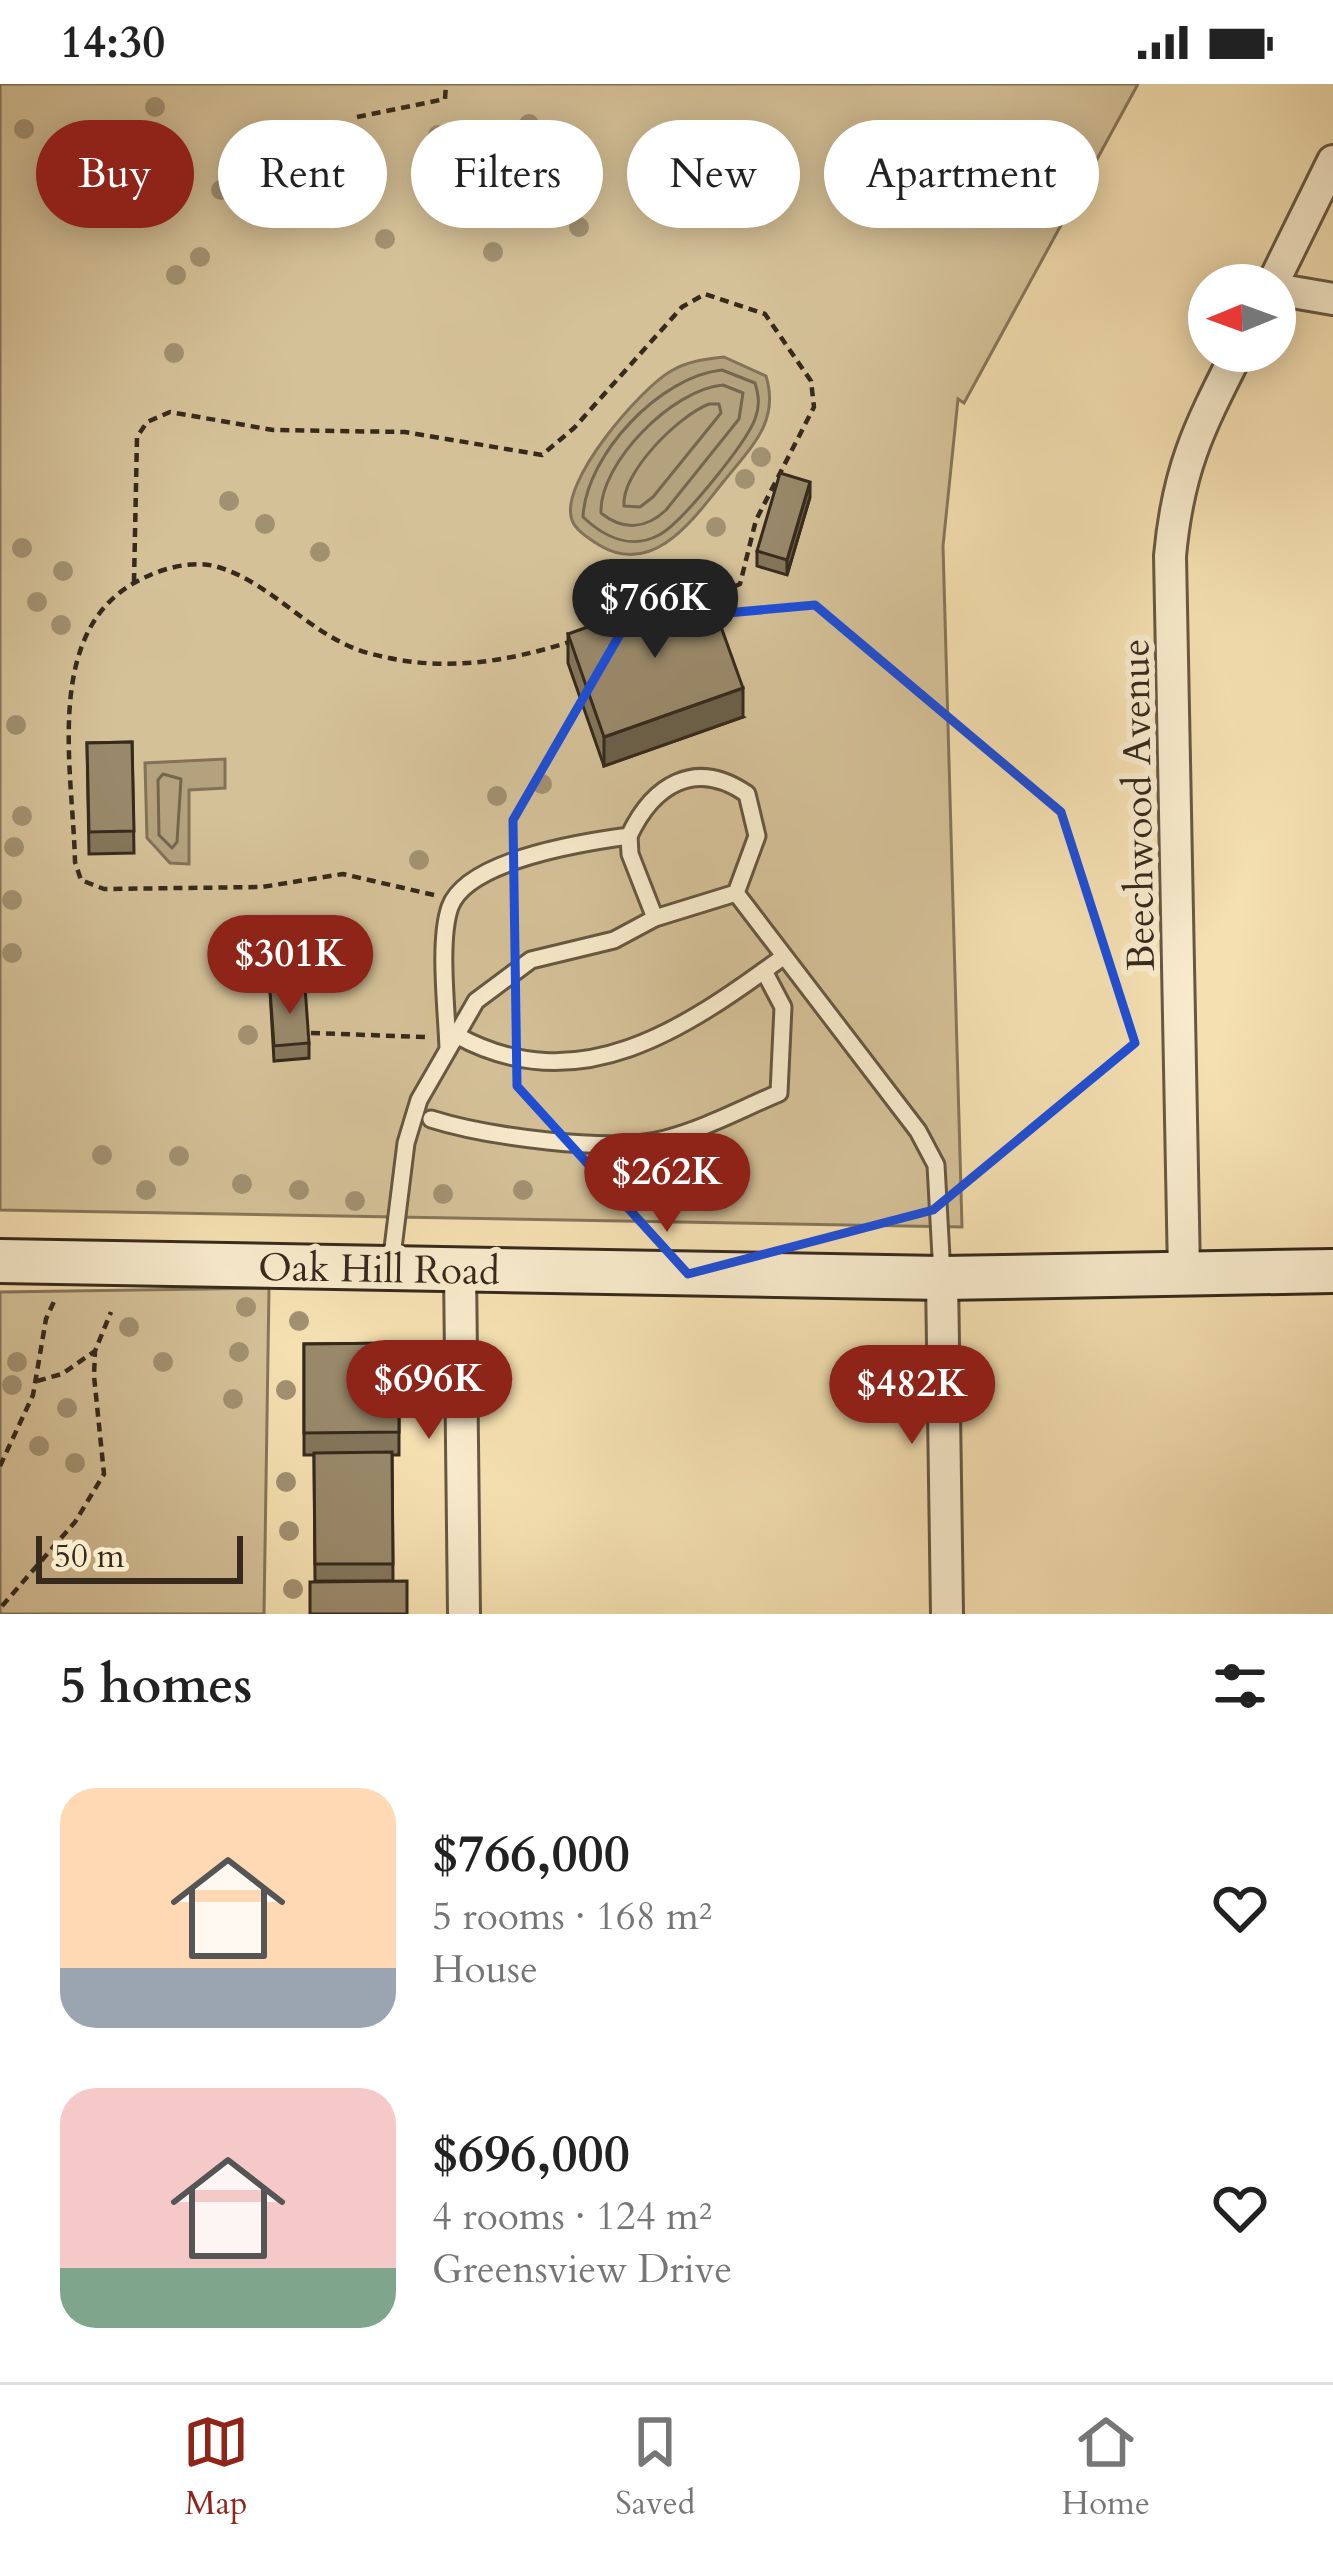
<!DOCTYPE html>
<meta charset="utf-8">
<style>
body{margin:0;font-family:Cardo,serif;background:#f6f6f6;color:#222;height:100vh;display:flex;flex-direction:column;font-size:45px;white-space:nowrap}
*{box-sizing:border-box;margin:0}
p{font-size:39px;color:#767676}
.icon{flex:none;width:66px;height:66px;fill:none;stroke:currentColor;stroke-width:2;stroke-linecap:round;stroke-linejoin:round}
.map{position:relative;height:1530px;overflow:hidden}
.panel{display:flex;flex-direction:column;background:#fff;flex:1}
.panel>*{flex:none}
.hud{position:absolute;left:36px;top:36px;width:1263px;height:108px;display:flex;gap:24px}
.needle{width:78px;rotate:269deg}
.fabs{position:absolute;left:1188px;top:180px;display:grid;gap:24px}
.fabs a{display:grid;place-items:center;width:108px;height:108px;border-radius:50%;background:#fff;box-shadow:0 6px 30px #0003;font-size:60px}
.scale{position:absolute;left:36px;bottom:30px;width:207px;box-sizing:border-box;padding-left:12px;border:6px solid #362a1d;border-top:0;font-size:33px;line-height:42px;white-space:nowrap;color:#362a1d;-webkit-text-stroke:9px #f8ebcc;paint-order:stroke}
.price{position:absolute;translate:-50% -102px;padding:0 27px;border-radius:42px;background:#8f2418;color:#fff;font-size:39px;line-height:78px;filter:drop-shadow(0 3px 6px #0008)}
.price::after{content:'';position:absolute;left:50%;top:72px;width:36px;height:27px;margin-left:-18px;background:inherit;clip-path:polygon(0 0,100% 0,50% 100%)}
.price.current{background:#222;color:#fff}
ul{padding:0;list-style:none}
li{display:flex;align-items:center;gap:36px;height:300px;padding:0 60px}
li span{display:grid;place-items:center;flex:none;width:336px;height:240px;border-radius:36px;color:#555}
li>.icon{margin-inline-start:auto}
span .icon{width:144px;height:144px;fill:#fffc;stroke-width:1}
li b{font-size:51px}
h2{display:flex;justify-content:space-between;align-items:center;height:144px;padding:0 60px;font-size:51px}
.pill{padding:0 42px;border-radius:54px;background:#fff;box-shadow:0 6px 30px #0003;font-size:42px;line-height:108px}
.pill.current{background:#8f2418;color:#fff}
.status{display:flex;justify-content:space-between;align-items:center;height:84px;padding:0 60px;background:#fff;direction:ltr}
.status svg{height:33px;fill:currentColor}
.dock{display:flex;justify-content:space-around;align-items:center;height:168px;border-top:3px solid #e0e0e0;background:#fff;font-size:33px;color:#767676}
.dock a{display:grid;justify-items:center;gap:6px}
.dock .current{color:#8f2418}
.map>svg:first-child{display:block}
.green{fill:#d5c198;stroke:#86765a;stroke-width:3}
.water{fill:#b4a27f;stroke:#827258;stroke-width:3}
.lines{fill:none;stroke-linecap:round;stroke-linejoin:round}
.shore{stroke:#75664e;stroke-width:3}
.lane-casing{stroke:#665842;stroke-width:21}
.street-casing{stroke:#665842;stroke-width:36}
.secondary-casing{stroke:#362a1d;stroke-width:48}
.path{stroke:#362a1d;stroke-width:4.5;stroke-dasharray:9 6;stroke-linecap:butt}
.lane{stroke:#f8ebcc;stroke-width:15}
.street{stroke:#f8ebcc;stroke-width:30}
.secondary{stroke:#f8ebcc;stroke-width:42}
.tree{fill:#a29171}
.wall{fill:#84765b;stroke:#362a1d;stroke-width:3}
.shaded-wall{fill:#6b604a;stroke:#362a1d;stroke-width:3}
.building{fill:#99896a;stroke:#362a1d;stroke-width:3}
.marked{fill:none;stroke:#1d4ed8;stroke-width:9;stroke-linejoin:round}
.labels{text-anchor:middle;stroke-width:12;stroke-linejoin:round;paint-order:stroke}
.street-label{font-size:39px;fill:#362a1d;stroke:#f8ebcc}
</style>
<div class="status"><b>14:30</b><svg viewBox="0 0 49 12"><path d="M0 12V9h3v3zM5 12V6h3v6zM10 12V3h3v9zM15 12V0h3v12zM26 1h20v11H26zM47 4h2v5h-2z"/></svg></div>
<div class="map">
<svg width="1333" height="1530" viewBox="0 0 1333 1530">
<rect width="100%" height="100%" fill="#f5e0b1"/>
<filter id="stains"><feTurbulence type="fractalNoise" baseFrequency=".00167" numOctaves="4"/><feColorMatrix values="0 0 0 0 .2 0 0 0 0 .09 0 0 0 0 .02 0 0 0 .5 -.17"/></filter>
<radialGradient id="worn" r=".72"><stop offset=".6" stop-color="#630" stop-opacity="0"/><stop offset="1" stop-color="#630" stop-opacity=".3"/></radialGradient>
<g class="green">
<path d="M0,0H1138L964,319L958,315L943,462L962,1143L0,1126Z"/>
<path d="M269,1204L264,1530H0V1208Z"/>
</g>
<g class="water">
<path d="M724,273L766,292C780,338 751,363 724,397C694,434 654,494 599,461C590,455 575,446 572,436C558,399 641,304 671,287C688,277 706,275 724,273Z"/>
<path d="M225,675V704L189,706V780L170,779L147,754L145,679Z"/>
</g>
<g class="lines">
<g class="shore">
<path d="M722,286L755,299C759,312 760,322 755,335C746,359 682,439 659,451C631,466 604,453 583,433C586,370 661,292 722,286Z"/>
<path d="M723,301L743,309L739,335L666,426C646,445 623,447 601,429C599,379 673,305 723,301Z"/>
<path d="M709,320H719L721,329L653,413L640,423L624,422C621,389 678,332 709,320Z"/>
<path d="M163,690L181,695L177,758L172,764L159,751L158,696Z"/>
</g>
<g class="lane-casing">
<g id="lane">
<path d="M629,752L630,770L655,834"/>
<path d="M736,809L918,1047L936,1081L942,1191"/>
<path d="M456,951C579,1019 686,944 783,873"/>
<path d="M431,1035C485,1052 611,1070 665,1055C704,1045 741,1025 779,1009L783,923L764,887"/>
<path d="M391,1180L406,1059L419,1016L476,917L531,876L614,856L655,834L736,809L757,752L747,710C695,674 653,701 629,752C584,758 467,776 450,823C438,857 447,928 448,965"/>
</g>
</g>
<g class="street-casing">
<g id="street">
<path d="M1272,201L1333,77"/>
<path d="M1275,205L1333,215"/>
<path d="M460,1186L464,1530"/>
<path d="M1184,1188L1170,472C1178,384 1199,344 1238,267"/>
<path d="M942,1194L947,1530"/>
</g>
</g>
<g class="secondary-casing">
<path id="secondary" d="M0,1177L942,1194L1333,1187"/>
</g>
<g class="path">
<path d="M357,33L445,15L446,0"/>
<path d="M134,498L137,353L147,338L170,328L273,346L405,348L542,371L574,344L682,223L705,210L765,230L811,297L814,323L756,436L740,500L709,514"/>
<path d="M434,811L343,790L262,803L104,805L81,796L75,778C73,683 40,538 148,492C168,483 196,476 218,483C274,500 311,553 368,569C440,589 503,579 573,557"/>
<path d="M311,949L425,953"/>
<path d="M37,1297L62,1290L95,1267"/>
<path d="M0,1382L33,1311L46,1235L56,1213"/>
<path d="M2,1522L75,1438L104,1390L94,1292L95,1267L111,1228"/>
</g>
<use href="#lane" class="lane"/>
<use href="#street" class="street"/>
<use href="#secondary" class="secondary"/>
</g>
<g class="tree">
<circle cx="155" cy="23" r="10"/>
<circle cx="529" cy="40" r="10"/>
<circle cx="24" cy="45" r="10"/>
<circle cx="438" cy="51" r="10"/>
<circle cx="744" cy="75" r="10"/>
<circle cx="295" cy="91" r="10"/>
<circle cx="221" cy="106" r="10"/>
<circle cx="579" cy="143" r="10"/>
<circle cx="385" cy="155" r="10"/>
<circle cx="493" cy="168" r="10"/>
<circle cx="200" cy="173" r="10"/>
<circle cx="176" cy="191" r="10"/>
<circle cx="174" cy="269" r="10"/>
<circle cx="761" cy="373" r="10"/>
<circle cx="745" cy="395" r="10"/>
<circle cx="229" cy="417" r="10"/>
<circle cx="265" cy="440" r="10"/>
<circle cx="716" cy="443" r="10"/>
<circle cx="22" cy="464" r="10"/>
<circle cx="320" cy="468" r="10"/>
<circle cx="63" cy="487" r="10"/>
<circle cx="37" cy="518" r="10"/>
<circle cx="61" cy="541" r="10"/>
<circle cx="16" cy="641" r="10"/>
<circle cx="542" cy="700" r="10"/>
<circle cx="497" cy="712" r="10"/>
<circle cx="22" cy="732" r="10"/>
<circle cx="14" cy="763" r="10"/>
<circle cx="419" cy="776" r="10"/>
<circle cx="12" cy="816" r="10"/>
<circle cx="12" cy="869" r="10"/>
<circle cx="359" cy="883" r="10"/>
<circle cx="248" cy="951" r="10"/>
<circle cx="102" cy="1071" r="10"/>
<circle cx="179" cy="1072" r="10"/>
<circle cx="242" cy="1100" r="10"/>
<circle cx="146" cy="1106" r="10"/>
<circle cx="299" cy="1106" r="10"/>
<circle cx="523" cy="1106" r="10"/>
<circle cx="443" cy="1110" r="10"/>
<circle cx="355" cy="1117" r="10"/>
<circle cx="246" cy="1223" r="10"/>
<circle cx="299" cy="1237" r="10"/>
<circle cx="129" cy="1243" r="10"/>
<circle cx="239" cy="1268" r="10"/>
<circle cx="17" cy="1278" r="10"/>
<circle cx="163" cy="1278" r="10"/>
<circle cx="12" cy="1301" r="10"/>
<circle cx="286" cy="1306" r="10"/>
<circle cx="233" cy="1315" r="10"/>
<circle cx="67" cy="1324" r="10"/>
<circle cx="39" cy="1362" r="10"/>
<circle cx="75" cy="1379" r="10"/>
<circle cx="286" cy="1398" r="10"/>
<circle cx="289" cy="1447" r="10"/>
<circle cx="293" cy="1505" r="10"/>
</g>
<g class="wall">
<path d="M810,413L787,491L757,482V467Z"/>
<path d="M568,550L743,633L604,682L568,579Z"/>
<path d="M132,658L134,769L89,770L87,659Z"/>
<path d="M270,906L309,959V974L274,977Z"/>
<path d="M399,1259V1371H392L393,1497H315L314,1371H304V1260Z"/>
</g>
<g class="shaded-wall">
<path d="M810,398V413L787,491V476Z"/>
<path d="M743,604V633L604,682V653Z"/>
</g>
<g class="building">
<path d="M780,389L810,398L787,476L757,467Z"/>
<path d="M706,501L743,604L604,653L568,550Z"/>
<path d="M132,658L134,747L89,748L87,659Z"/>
<path d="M305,903L309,959L274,962L270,906Z"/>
<path d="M399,1259V1348L304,1349V1260Z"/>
<path d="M392,1368L393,1480H315L314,1369Z"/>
<path d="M407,1497V1530H310V1498Z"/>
</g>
<path class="marked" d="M815,521L1061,728L1135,959L933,1126L688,1190L517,1002L513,736L627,538Z"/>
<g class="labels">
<g class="street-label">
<text transform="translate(1137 721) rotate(-91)" y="14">Beechwood Avenue</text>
<text transform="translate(379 1184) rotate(1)" y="14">Oak Hill Road</text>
</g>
</g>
<rect width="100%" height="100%" filter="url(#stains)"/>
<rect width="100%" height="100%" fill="url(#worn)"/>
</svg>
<div class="fabs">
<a><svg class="needle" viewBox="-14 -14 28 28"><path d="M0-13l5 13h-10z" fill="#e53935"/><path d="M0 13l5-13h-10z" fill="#767676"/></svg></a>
</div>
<div class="scale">50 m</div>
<b class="price current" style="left:655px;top:577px">$766K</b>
<b class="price" style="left:290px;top:933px">$301K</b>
<b class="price" style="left:667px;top:1151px">$262K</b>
<b class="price" style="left:429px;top:1358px">$696K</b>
<b class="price" style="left:912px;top:1363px">$482K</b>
<div class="hud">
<a class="pill current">Buy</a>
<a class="pill">Rent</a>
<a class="pill">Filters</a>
<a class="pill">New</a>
<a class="pill">Apartment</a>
</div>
</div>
<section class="panel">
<h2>5 homes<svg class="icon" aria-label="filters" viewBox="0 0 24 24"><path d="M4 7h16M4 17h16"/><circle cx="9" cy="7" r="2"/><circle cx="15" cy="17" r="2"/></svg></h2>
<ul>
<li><span style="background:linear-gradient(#ffd9b3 75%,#9aa5b1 0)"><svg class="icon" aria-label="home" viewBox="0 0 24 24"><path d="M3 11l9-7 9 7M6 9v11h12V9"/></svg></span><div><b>$766,000</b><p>5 rooms · 168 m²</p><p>House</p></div><svg class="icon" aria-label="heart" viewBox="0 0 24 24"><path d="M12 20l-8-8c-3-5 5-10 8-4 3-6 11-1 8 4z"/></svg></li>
<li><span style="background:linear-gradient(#f6c9c9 75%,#7fa58c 0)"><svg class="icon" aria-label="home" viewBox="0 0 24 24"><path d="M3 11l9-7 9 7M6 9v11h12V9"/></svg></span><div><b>$696,000</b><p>4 rooms · 124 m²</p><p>Greensview Drive</p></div><svg class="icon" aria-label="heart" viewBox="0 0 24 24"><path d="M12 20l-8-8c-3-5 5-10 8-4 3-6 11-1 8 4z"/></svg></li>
</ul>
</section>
<nav class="dock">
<a class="current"><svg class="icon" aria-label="map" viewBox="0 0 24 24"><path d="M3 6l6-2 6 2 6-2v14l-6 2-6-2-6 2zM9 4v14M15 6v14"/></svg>Map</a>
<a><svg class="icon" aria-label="saved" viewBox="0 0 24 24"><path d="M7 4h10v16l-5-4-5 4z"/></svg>Saved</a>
<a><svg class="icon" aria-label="home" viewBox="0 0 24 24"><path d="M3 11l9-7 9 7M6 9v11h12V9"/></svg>Home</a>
</nav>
